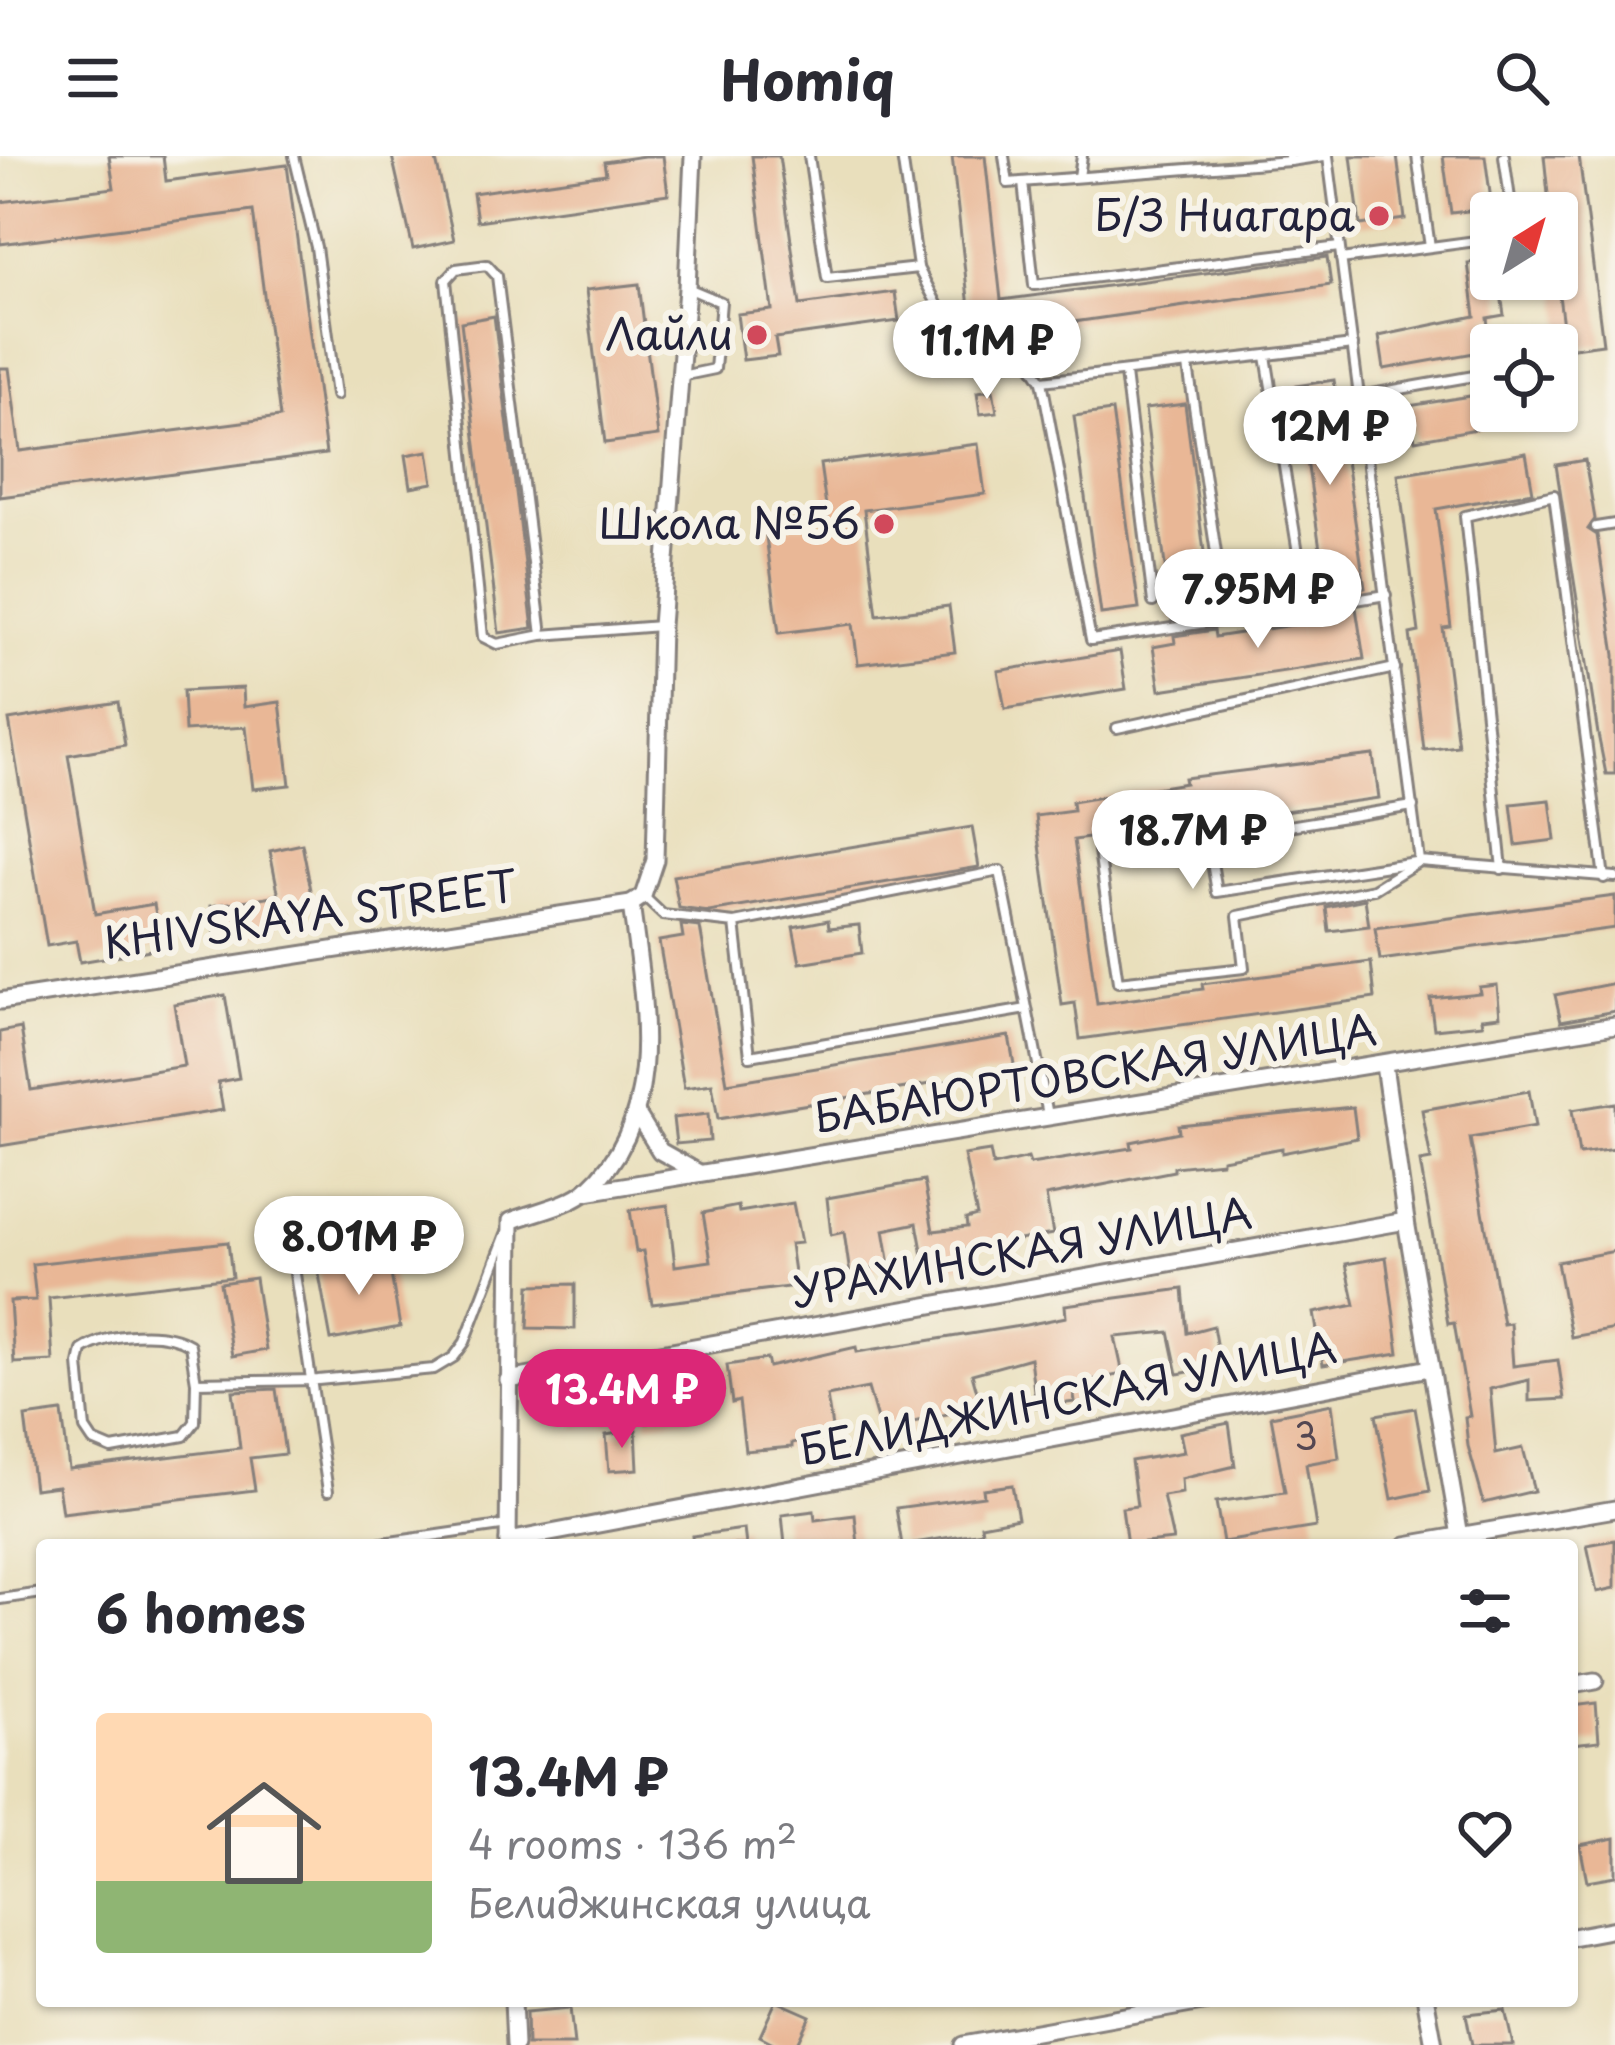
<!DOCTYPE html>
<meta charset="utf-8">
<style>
body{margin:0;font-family:"Playpen Sans",sans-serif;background:#f2f2f3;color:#2b2b33;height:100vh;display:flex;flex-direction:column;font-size:45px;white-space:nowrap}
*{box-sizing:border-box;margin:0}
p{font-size:39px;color:#7c7c81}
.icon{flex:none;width:66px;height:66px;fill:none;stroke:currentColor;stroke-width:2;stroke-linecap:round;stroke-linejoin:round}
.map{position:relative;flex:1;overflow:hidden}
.sheet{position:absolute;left:36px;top:1383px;width:1542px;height:468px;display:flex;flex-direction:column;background:#fff;border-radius:12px;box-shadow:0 3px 9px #0004}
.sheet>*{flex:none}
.needle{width:78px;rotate:37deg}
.fabs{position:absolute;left:1470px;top:36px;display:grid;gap:24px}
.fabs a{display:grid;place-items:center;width:108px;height:108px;border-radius:12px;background:#fff;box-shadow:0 3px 9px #0004;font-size:60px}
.price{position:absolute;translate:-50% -102px;padding:0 27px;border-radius:42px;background:#fff;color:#222;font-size:39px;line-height:78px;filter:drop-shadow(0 3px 6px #0008)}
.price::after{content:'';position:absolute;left:50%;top:72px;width:36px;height:27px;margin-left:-18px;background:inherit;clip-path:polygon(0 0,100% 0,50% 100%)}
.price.current{background:#db2777;color:#fff}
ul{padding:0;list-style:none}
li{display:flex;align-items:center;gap:36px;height:300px;padding:0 60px}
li+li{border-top:3px solid #e1e1e2}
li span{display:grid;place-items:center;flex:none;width:336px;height:240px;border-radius:12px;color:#555}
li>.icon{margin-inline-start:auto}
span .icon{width:144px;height:144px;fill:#fffc;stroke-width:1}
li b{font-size:51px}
h2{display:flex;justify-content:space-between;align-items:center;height:144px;padding:0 60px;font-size:51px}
header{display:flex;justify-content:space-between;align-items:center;height:156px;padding:0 60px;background:#fff;font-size:54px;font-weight:700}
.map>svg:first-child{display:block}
.building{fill:#e9b796}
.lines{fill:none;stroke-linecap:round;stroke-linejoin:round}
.lane-casing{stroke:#86807c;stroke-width:14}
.street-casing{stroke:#86807c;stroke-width:21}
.lane{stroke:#fff;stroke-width:8}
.street{stroke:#fff;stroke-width:15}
.poi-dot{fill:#d1495b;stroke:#f7f3e8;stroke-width:4.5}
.labels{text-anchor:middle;stroke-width:12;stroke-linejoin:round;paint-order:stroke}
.number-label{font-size:36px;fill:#544752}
.poi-label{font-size:42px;fill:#22223b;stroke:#f7f3e8;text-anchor:end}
.street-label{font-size:42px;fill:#22223b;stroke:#f7f3e8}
</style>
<header><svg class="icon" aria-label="menu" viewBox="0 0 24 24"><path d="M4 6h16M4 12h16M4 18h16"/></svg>Homiq<svg class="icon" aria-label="search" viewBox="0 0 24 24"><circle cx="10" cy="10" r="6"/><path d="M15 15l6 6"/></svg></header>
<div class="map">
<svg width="1615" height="1889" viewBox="0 0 1615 1889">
<rect width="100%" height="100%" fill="#f7f3e8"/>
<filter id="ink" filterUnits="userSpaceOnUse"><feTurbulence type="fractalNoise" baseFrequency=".00833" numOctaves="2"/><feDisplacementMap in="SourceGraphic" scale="24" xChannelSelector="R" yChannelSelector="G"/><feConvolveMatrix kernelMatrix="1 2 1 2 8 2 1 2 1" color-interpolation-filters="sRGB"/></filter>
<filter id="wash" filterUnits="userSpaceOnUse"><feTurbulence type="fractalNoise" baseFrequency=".004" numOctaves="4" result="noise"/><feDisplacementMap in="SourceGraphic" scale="48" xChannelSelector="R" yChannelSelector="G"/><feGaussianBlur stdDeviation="2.7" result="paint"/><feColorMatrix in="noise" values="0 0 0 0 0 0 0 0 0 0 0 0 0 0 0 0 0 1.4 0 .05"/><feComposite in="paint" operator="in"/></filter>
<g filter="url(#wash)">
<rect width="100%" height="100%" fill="#e9dfbc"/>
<g id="blocks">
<g class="building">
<path d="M109,0H163L166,25L287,9L326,298L0,341V212H9L20,295L280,261L253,55L0,88V46L114,32Z"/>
<path d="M392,0H435L454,84L413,93Z"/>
<path d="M644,0H663L668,38L477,65L473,37L606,18L604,6Z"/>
<path d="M752,0H779L800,149L895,136L899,165L775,182L778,200L743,204L737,158L772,154Z"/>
<path d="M952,0H985L1001,144L1327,101L1331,129L1011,175L1009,164L971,169Z"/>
<path d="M1351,0H1397L1405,63L1360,69Z"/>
<path d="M1443,0H1485L1492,52L1451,57Z"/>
<path d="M1544,0H1579L1603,188L1566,193L1557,124V57H1550Z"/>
<path d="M1491,104V123H1499L1504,159L1487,162L1491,194L1384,213L1379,180L1475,160L1468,107Z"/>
<path d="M639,128L658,280L605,287L586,134Z"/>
<path d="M494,160L533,472L499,477L461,166Z"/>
<path d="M1334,224L1365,432L1327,440L1296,230Z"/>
<path d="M993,234L997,256L980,258L977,236Z"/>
<path d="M1476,239L1482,272L1415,284L1409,250Z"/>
<path d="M1185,248L1212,458L1172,464L1145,253Z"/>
<path d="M1112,255L1139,453L1101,458L1074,260Z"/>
<path d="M978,288L985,338L864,354L877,459L949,450L955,496L858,508L853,468L779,477L765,373L828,365L820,308Z"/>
<path d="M428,295L433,327L411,331L406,299Z"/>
<path d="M1526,297L1533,336L1436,353L1451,471L1443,472L1458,590L1424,594L1410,478L1419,476L1398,318Z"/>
<path d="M1585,304L1595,363L1588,373L1597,379L1615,499V618H1606L1598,578L1556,309Z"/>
<path d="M1356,452L1364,503L1160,534L1153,491L1175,487L1174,480L1214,474L1215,481L1331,463L1330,457Z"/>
<path d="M1120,495L1126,533L1005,553L998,515Z"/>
<path d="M243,532L244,551L280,546L290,629L253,633L246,571L185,575L183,535Z"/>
<path d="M118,546L125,589L68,599L95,758L154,748L162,792L80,806L76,785L47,790L9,564Z"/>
<path d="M1373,599L1379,642L1074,684L1097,848L1203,833L1202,828L1371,806L1375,842L1080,883L1075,847L1062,849L1036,660L1073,655L1072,646L1185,627L1184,622Z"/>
<path d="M1550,644L1555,684L1516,689L1511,648Z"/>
<path d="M972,671L979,711L709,756L679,752L673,720Z"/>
<path d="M302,688L313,744L281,751L270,695Z"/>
<path d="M273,740L278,773L216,783L211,750Z"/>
<path d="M1615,740V772L1380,804L1375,772Z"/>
<path d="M1365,743L1369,770L1329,775L1326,751Z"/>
<path d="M828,764L829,772L859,769L862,797L800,807L793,771Z"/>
<path d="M681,769L700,771L727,927L1009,880L1015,914L718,963L712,928L684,932L659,785L683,781Z"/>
<path d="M1615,827V855L1561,865L1555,839Z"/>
<path d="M1497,829L1500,860L1482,862L1483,868L1434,873L1430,842L1480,837L1479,831Z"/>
<path d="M225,839L239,922L218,926L223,954L0,990V876L21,872L31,934L184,910L174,848Z"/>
<path d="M1529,935L1535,971L1470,982L1503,1168L1510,1167L1513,1210L1558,1204L1564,1243L1529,1245V1224L1490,1233L1496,1298L1523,1292L1534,1335L1484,1347L1468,1290L1465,1261L1470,1260L1454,1167L1448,1168L1420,1006L1431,1004L1422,954Z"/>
<path d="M1615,947V993L1579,998L1572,954Z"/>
<path d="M1353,951L1357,982L1282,997V992L1222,1003V1006L1174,1011V1015L1046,1040L1053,1078L962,1094L965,1109L926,1116L917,1067L884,1074L890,1109L850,1118L844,1076L831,1079L827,1042L924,1025L933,1075L967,1071L966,1063L977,1060L964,999L990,995L993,1010L1028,1002L1030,1008L1132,992L1131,986L1179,976L1178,969Z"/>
<path d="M708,958L710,985L676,988L673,962Z"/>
<path d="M793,1047L801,1087L790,1088L796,1130L652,1148L643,1095L636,1096L630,1054L668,1049L675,1110L711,1105L703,1057L738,1050L739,1056Z"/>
<path d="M228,1086L232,1121L49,1142L53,1205L14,1207L10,1145L36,1144L32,1108Z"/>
<path d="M1615,1095V1173L1571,1181L1557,1106Z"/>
<path d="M388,1100L400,1171L331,1184L318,1113Z"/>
<path d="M1386,1101L1399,1197L1323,1209L1314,1157L1355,1149L1346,1108Z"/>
<path d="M255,1122L266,1194L232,1200L220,1127Z"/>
<path d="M575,1128V1173L528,1172L530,1129Z"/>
<path d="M1183,1133L1187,1177L1213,1170L1220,1210L1178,1218L1169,1176L1115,1181L1123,1218L1072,1228L1075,1246L1036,1251L1030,1202L972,1218L981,1250L909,1267L911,1276L882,1281L868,1232L827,1240L833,1278L792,1287V1291L745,1295L739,1245L732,1247L727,1209L767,1203L769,1211L856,1191L857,1196L1026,1169L1066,1161L1065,1149Z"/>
<path d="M689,1222L693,1261L647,1267L643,1226Z"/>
<path d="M607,1226L612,1269L577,1272L568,1230Z"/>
<path d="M276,1233L285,1298L250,1302L255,1334L62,1357L58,1330L34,1333L25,1261L62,1256L69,1313L240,1292L233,1235Z"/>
<path d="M1332,1248L1339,1302L1306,1308L1316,1371L1223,1386L1216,1346L1285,1336L1271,1260Z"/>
<path d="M1415,1252L1430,1335L1392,1343L1376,1259Z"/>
<path d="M1229,1267L1235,1310L1181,1323L1182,1337L1163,1340L1173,1384L1127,1389L1122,1352L1137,1350L1131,1305L1184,1296L1180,1277Z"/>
<path d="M636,1274L638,1313L609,1315L606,1279Z"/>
<path d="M1012,1329L1018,1362L981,1369L982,1376L902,1389L896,1352L984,1340L983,1333Z"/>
<path d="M814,1355L815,1364L855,1359L858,1389H785L782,1359Z"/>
<path d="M744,1373L746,1389H693L692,1380Z"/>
<path d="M1615,1384V1432L1597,1436L1587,1389Z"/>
<path d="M1596,1547L1599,1585L1572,1588V1550Z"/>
<path d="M1615,1682V1720L1587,1725L1580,1689Z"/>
<path d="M776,1845L810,1860L796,1889H777L760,1880Z"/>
<path d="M570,1852L574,1889H527L526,1856Z"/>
<path d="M1505,1854L1513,1889H1472L1466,1858Z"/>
</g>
</g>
</g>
<g filter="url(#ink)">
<use href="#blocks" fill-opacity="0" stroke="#86807c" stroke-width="3"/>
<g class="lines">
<g class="lane-casing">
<g id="lane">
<path d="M294,0L316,91L336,239"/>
<path d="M809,0L827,122L918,112L954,180L1031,208L1042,225L1091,484L1226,464"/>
<path d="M902,0L918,111"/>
<path d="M1004,0L1008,27L1290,5"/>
<path d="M1328,0L1419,705L1615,721"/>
<path d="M1417,0L1430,91"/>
<path d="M1504,0L1512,57"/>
<path d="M1289,1L1290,5L1324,0"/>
<path d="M1079,21L1082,0"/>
<path d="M1023,26L1034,129L1339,91"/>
<path d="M1341,103L1491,83"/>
<path d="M1557,205L1559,204"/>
<path d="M1188,210L1226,464L1307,452L1266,200"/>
<path d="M1125,218L1153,446"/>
<path d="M681,220L715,213L721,146L690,133"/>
<path d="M1042,225L1353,189"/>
<path d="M1360,240L1491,217"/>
<path d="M1596,371L1615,368"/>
<path d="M1307,452L1386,439"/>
<path d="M542,479L497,120L487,109L456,113L446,124L483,481L497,488L542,479L660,470"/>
<path d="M1117,572L1395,512"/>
<path d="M1413,650L1208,683L1217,736L1415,706"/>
<path d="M1208,683L1099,695L1118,826L1244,812L1238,760L1374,733L1419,705"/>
<path d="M1502,713L1465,360L1554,339L1604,722"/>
<path d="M644,741L663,759L735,767"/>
<path d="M1027,853L750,900L735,767L1000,715L1048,959"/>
<path d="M295,1118L328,1335"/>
<path d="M196,1226L195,1266L184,1280L112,1293L93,1285L85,1273L79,1208L82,1194C108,1177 163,1172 190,1189L196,1226L318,1224L434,1213L454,1201L465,1186L506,1078"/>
<path d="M369,1389L508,1369"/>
<path d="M0,1443L42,1437"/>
</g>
</g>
<g class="street-casing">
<g id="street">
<path d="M0,845L631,748"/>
<path d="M1384,909L1406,1065L1460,1380"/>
<path d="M637,958L660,995L699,1017"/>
<path d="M586,1036L1615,869"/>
<path d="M508,1224L1406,1065"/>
<path d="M508,1385L1430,1212"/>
<path d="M508,1389L511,1065C533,1056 571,1049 588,1033C669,960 643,842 631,748L643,740L655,704L661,470L687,132L693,0"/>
<path d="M1406,1389L1615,1353"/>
<path d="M1572,1529L1595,1525"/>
<path d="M1572,1781L1615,1773"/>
<path d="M513,1845L515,1889"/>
<path d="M1426,1845L1434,1889"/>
<path d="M963,1889L1208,1845"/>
</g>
</g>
<use href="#lane" class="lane"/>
<use href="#street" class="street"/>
</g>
</g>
<g class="poi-dot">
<circle cx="1379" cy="60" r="12"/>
<circle cx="757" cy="179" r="12"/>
<circle cx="884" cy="368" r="12"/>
</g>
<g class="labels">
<g class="number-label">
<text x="1306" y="1294">3</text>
</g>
<g class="poi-label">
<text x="1355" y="75">Б/З Ниагара</text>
<text x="733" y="194">Лайли</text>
<text x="860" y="383">Школа №56</text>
</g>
<g class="street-label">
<text transform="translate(310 759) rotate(-8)" y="15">KHIVSKAYA STREET</text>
<text transform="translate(1095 918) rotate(-9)" y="15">БАБАЮРТОВСКАЯ УЛИЦА</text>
<text transform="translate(1022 1097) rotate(-10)" y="15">УРАХИНСКАЯ УЛИЦА</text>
<text transform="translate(1068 1243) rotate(-11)" y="15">БЕЛИДЖИНСКАЯ УЛИЦА</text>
</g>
</g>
</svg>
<div class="fabs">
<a><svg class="needle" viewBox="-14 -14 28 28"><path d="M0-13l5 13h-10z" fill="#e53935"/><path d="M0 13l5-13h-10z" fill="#7c7c81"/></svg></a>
<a><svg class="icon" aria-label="locate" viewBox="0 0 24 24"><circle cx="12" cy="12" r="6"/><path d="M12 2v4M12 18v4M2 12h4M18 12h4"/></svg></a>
</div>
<b class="price" style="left:987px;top:246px">11.1M ₽</b>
<b class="price" style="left:1330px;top:332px">12M ₽</b>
<b class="price" style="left:1258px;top:495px">7.95M ₽</b>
<b class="price" style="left:1193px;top:736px">18.7M ₽</b>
<b class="price" style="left:359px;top:1142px">8.01M ₽</b>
<b class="price current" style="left:622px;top:1295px">13.4M ₽</b>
<section class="sheet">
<h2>6 homes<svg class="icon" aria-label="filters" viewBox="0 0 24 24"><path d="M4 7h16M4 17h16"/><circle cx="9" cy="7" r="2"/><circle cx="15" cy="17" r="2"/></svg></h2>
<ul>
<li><span style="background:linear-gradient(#ffd9b3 70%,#8fb573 0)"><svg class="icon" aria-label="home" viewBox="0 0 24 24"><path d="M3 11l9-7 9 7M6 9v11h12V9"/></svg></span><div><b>13.4M ₽</b><p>4 rooms · 136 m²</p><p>Белиджинская улица</p></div><svg class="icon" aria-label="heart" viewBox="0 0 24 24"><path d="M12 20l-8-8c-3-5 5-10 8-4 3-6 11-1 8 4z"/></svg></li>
</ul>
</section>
</div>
